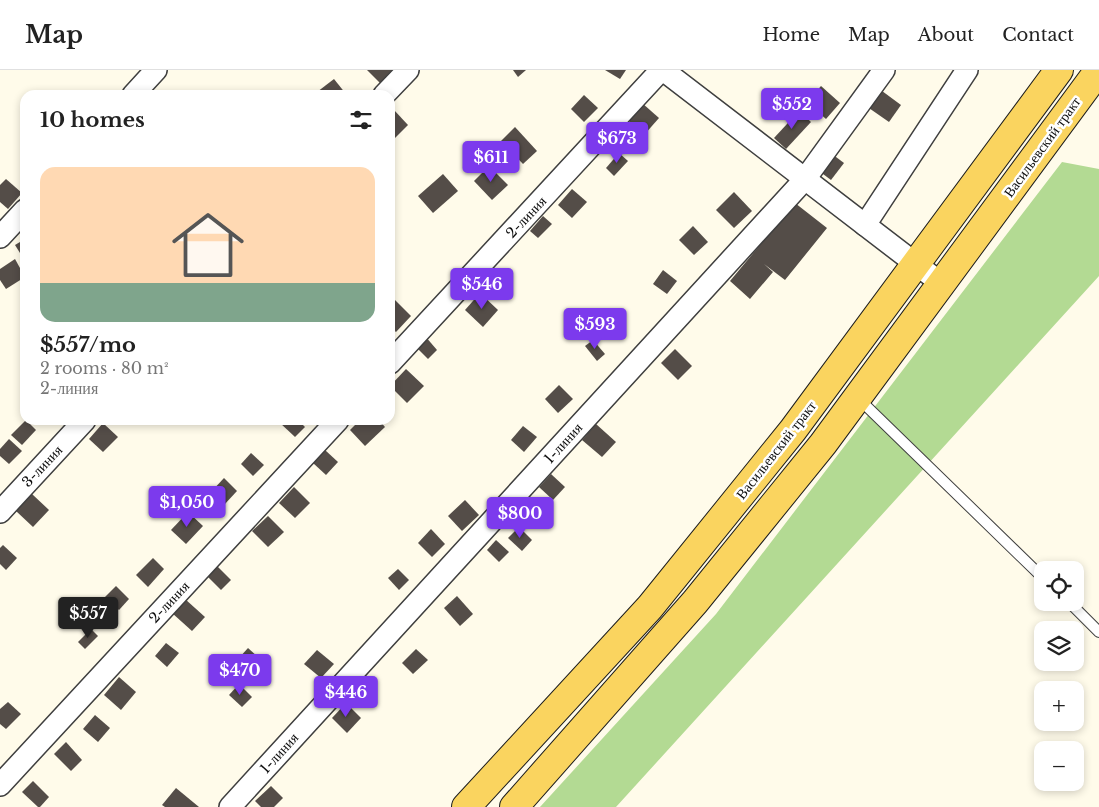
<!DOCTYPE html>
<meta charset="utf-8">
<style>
body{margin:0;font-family:"Libre Baskerville",serif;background:#f6f6f6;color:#222;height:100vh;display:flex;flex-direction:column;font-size:19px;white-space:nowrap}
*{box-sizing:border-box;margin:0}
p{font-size:16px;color:#767676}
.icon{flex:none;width:28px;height:28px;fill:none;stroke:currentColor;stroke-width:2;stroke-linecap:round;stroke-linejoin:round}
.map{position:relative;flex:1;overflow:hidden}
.drawer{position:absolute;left:20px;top:20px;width:375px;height:335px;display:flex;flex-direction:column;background:#fff;border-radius:15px;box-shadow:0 2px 8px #0003}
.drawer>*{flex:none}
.fabs{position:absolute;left:1034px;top:491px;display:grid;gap:10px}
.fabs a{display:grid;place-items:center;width:50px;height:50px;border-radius:10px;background:#fff;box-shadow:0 2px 8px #0003;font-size:25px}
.price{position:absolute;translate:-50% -42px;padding:0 11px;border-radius:5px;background:#7c3aed;color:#fff;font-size:16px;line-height:32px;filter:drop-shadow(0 1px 2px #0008)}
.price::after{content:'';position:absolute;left:50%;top:30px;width:15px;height:11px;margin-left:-8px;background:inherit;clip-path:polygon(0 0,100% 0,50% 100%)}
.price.on{background:#222;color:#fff}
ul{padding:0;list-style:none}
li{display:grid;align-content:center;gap:10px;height:265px;padding:0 20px}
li+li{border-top:1px solid #e0e0e0}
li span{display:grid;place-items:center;height:155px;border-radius:15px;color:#555}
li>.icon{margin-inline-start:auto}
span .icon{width:90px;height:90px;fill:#fffc;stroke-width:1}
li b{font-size:21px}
h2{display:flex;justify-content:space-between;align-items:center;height:60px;padding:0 20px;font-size:21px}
header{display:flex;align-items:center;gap:30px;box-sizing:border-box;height:70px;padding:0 25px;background:#fff;border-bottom:1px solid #e0e0e0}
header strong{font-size:24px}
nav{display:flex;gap:28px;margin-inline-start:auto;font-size:18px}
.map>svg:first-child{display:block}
.forest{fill:#b3da93}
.building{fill:#544d48}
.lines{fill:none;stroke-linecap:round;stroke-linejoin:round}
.service-casing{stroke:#3f3f3f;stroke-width:12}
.minor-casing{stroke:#3f3f3f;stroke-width:24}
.primary-casing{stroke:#1d1d1d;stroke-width:30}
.service{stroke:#fff;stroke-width:10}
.minor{stroke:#fff;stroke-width:21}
.primary{stroke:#fad45f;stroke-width:28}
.labels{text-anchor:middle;stroke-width:5;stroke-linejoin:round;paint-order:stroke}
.street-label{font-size:14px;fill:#0c0c0c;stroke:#fff}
</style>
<header>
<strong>Map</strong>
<nav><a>Home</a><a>Map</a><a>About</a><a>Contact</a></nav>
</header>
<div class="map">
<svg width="1099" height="737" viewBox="0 0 1099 737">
<rect width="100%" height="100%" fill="#fffbea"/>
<path class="forest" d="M1062,92L1099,99V206L616,737H540L716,544Z"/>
<g class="building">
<path d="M367,0H392L380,13Z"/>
<path d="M513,0H526L518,7Z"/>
<path d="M605,0H626L620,9Z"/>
<path d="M334,9L346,24L320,25L317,22Z"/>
<path d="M821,16L840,33L826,49L807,32Z"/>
<path d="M878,18L901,35L889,52L866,36Z"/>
<path d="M584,25L598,38L584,52L571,39Z"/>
<path d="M642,33L659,48L644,65L627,49Z"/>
<path d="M394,40L408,55L395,68L390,64V44Z"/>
<path d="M799,41L811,52L786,79L774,68Z"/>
<path d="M515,57L537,81L523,94L501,71Z"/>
<path d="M828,81L844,93L831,110L815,98Z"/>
<path d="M619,83L628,91L614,106L606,98Z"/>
<path d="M489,96L508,115L492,130L474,111Z"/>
<path d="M443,104L458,121L433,143L418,126Z"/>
<path d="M6,109L22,123L8,139L0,132V115Z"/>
<path d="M572,119L587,132L572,148L558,135Z"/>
<path d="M734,122L752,141L734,158L716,140Z"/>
<path d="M795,133L827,158L785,210L764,194L773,202L750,229L730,211Z"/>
<path d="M543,146L552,154L538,168L530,161Z"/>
<path d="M693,156L708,172L694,185L679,170Z"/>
<path d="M25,169V191L15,175Z"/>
<path d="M15,189L25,207L6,219L0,210V199Z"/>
<path d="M663,200L677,211L667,224L653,214Z"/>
<path d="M480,223L498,240L483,257L465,240Z"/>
<path d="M395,230L411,246L396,262L390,257V235Z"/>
<path d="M425,266L437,280L428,289L415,276Z"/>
<path d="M593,270L605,284L597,291L585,276Z"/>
<path d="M675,279L692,296L678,310L661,293Z"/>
<path d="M406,299L424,316L407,333L390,316Z"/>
<path d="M559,315L573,329L558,343L545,329Z"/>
<path d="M26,350L36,360L22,375L11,365Z"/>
<path d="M280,350H298L305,357L295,367L279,352Z"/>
<path d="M360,350H379L385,357L365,376L350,360Z"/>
<path d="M103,353L118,367L103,382L89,369Z"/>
<path d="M596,354L616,372L602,387L582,370Z"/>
<path d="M523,356L537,367L524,382L511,370Z"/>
<path d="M9,369L22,381L9,394L0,386V379Z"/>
<path d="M325,380L338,392L326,405L313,393Z"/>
<path d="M251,383L264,395L253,406L241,394Z"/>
<path d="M551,404L565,417L553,430L539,417Z"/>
<path d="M224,408L237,421L224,435L211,422Z"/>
<path d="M294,417L310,433L295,448L279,433Z"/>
<path d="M32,424L49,440L33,457L16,441Z"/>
<path d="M465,430L479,445L462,461L448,446Z"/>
<path d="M188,442L203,456L186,474L171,460Z"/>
<path d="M268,446L284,462L268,477L252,461Z"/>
<path d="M519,457L532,470L522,481L508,468Z"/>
<path d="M431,459L445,474L432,487L418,473Z"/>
<path d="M496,470L509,482L499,492L487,480Z"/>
<path d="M3,475L17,488L6,500L0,494V478Z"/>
<path d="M153,488L164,499L148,517L136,505Z"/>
<path d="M217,496L231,510L221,520L207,506Z"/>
<path d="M398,499L409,510L399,520L388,508Z"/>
<path d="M116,516L129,529L119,540L105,527Z"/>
<path d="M457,526L473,544L460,556L444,538Z"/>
<path d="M185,529L205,547L192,561L172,543Z"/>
<path d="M91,559L98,566L85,579L78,572Z"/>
<path d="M166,573L179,583L167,597L155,586Z"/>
<path d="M248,578L267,595L249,616L230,598Z"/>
<path d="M416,579L428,590L413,604L402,593Z"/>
<path d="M317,580L334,594L321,608L304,594Z"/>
<path d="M119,607L136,622L121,640L104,625Z"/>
<path d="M239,614L252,627L242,637L229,625Z"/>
<path d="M8,632L21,644L6,659L0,654V639Z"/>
<path d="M346,633L361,648L347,663L332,648Z"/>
<path d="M95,645L110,658L98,672L83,659Z"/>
<path d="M66,672L82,690L71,701L54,684Z"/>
<path d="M33,711L49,727L40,737H38L22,722Z"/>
<path d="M271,716L283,728L274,737H261L255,731Z"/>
<path d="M176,718L199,737H165L162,735Z"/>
</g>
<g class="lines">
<g class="service-casing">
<g id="service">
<path d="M858,328L1042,507"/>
<path d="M1069,532L1099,562"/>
</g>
</g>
<g class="minor-casing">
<g id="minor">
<path d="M663,0L942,214"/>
<path d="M133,25L156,0"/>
<path d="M384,25L408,0"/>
<path d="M865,155L967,0"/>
<path d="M0,167L25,140"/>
<path d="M390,293L661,0"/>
<path d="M0,442L85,350"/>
<path d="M0,715L338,350"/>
<path d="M230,737L805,109L884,0"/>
</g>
</g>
<g class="primary-casing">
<g id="primary">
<path d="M466,737L650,537L793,360L1059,0"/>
<path d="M514,737L695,532L823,374L1099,0"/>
</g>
</g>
<use href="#service" class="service"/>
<use href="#minor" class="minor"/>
<use href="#primary" class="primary"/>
</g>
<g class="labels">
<g class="street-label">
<text transform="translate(1042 77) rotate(-54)" y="5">Васильевский тракт</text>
<text transform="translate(526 147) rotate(-47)" y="5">2-линия</text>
<text transform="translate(563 373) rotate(-48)" y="5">1-линия</text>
<text transform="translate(776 380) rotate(-52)" y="5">Васильевский тракт</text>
<text transform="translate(42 396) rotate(-47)" y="5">3-линия</text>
<text transform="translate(169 532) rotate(-47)" y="5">2-линия</text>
<text transform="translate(279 683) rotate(-48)" y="5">1-линия</text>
</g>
</g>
</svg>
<div class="fabs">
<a><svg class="icon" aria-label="locate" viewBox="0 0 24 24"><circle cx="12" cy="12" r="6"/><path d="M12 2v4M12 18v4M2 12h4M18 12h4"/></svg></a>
<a><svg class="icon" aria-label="layers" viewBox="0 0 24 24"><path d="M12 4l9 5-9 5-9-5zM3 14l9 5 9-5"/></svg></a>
<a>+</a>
<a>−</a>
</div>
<b class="price" style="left:792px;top:60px">$552</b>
<b class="price" style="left:617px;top:94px">$673</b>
<b class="price" style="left:491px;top:113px">$611</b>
<b class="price" style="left:482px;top:240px">$546</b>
<b class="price" style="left:595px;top:280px">$593</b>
<b class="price" style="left:187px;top:458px">$1,050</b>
<b class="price" style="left:520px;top:469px">$800</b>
<b class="price on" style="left:88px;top:569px">$557</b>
<b class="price" style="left:240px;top:626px">$470</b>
<b class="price" style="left:346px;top:648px">$446</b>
<section class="drawer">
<h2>10 homes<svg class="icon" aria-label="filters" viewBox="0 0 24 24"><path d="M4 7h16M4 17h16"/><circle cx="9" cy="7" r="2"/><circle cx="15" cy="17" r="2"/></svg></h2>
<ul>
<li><span style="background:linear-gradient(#ffd9b3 75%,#7fa58c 0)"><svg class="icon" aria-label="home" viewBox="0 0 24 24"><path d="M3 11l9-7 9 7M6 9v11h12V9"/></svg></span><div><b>$557/mo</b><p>2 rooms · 80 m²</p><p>2-линия</p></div></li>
</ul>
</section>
</div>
